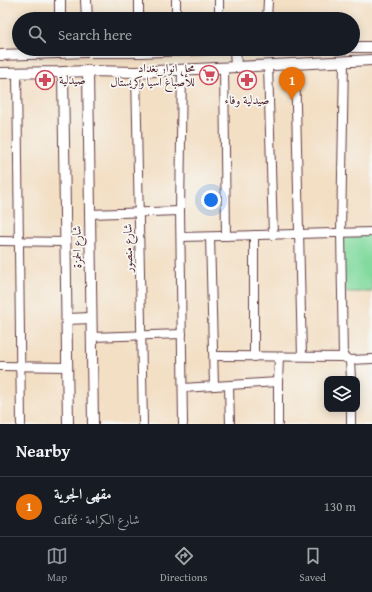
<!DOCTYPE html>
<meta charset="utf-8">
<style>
body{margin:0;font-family:"Gentium Book Plus",Amiri,serif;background:#242831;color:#f1f3f6}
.controls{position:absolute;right:12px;bottom:12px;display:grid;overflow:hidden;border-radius:8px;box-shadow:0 2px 10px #0003}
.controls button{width:36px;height:36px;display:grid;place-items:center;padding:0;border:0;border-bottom:1px solid #363941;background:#171b24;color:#f1f3f6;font:20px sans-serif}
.you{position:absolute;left:211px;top:200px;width:14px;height:14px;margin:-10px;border:3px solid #fff;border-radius:50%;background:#1a73e8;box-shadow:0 0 0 6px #1a73e833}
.badge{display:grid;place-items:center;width:26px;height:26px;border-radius:50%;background:#8c9099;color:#fff;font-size:13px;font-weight:700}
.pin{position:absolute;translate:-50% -33px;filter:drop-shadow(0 1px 2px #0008)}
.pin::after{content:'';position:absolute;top:21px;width:14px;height:12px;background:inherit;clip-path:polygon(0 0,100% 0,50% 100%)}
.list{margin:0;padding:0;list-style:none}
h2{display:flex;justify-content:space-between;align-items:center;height:52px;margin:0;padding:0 16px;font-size:17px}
h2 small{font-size:13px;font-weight:400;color:#9ea1a6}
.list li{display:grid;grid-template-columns:26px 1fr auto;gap:12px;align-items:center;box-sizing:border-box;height:60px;padding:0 16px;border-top:1px solid #363941}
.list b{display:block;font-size:15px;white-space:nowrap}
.list p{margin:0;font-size:13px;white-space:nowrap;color:#9ea1a6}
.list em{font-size:13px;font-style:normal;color:#9ea1a6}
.icon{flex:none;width:22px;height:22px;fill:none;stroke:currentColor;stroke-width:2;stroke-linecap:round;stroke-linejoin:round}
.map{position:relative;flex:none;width:372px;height:424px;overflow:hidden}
.search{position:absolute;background:#171b24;box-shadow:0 2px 10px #0003;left:12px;right:12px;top:12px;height:44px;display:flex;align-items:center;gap:10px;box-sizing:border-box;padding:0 14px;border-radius:22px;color:#9ea1a6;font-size:15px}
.sheet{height:112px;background:#171b24}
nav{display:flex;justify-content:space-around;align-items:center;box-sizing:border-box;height:56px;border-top:1px solid #363941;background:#171b24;font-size:11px;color:#9ea1a6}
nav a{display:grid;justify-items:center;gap:2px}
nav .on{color:#8c9099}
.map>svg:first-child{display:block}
</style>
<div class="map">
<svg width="372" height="424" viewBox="0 0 372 424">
<rect width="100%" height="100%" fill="#f6f6f2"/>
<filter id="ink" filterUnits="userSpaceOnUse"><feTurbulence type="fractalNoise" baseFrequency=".025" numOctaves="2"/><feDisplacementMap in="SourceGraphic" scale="8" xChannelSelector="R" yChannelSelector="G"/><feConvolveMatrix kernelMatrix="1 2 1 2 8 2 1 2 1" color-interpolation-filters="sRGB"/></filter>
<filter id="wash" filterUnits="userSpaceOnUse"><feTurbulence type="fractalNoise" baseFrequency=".012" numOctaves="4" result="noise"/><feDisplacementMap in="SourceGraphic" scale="16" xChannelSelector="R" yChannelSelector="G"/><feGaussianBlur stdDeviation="0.9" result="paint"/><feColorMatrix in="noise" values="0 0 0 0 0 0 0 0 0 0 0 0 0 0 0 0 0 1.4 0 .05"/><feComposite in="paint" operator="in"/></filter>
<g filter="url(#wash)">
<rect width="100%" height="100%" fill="#f3dfc4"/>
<polygon fill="#82da9f" stroke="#667c65" points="341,232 372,232 372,292 342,292"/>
</g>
<g filter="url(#ink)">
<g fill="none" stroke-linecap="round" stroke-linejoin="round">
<g stroke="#633c42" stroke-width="10">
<g id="minor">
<polyline points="139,0 139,19"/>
<polyline points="176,0 176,19"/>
<polyline points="219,0 219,19"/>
<polyline points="267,19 268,0"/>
<polyline points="295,64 302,356"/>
<polyline points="268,65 273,235"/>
<polyline points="224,67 226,236"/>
<polyline points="182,69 180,211 183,424"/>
<polyline points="17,72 21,424"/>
<polyline points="136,72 143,424"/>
<polyline points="90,214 180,211"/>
<polyline points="254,235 254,357"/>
<polyline points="181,237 372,232"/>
<polyline points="210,237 214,386"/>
<polyline points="0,241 66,242"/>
<polyline points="91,337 182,334"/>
<polyline points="214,356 343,357 350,360 372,359"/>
<polyline points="343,357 341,232 344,61"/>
<polyline points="350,360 351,379"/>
<polyline points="0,366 68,367"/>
<polyline points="229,386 230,424"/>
<polyline points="183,388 278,382"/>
<polyline points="351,409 351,424"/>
<polyline points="278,424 278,382 279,357"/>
</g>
</g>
<g stroke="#633c42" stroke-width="12">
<g id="tertiary">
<polyline points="60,0 60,19"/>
<polyline points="86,0 87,19"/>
<polyline points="353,47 372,47"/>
<polyline points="235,49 236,67"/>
<polyline points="0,55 87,52 141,52 212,49"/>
<polyline points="88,71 93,424"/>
<polyline points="63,72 68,424"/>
<polyline points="0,73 63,72 88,71 136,72 372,60"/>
<polyline points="67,319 91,318"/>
</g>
</g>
<use href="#minor" stroke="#fff" stroke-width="8"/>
<use href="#tertiary" stroke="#fff" stroke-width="10"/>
</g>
</g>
<defs>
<g id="supermarket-ring" transform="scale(1)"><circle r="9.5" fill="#f6f6f2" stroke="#d1495b" stroke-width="1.5"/><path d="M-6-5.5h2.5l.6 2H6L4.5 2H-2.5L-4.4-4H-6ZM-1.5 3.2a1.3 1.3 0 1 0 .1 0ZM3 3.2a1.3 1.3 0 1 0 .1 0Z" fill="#d1495b"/></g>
<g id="pharmacy-ring" transform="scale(1)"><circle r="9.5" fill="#f6f6f2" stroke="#d1495b" stroke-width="1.5"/><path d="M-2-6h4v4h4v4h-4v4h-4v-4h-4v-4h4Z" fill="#d1495b"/></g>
</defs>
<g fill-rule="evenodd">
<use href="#supermarket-ring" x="209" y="75"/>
<use href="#pharmacy-ring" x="45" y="80"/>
<use href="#pharmacy-ring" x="247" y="80"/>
</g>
<g text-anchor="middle" stroke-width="3.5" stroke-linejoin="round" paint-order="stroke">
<g font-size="12" fill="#4a1f2b" stroke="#f6f6f2" text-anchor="end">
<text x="195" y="72">محل انوار بغداد<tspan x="195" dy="14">للأصباغ آسيا وكريستال</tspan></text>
<text x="59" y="84" text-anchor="start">صيدلية</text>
<text x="247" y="104" text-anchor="middle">صيدلية وفاء</text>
</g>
<g font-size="12" fill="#4a1f2b" stroke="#f6f6f2">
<text transform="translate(77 247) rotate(-91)" y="4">شارع الحمزة</text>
<text transform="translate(128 248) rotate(-91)" y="4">شارع منصور</text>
</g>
</g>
</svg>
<div class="controls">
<button><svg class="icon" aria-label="layers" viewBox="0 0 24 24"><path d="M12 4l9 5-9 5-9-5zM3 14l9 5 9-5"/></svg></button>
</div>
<div class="you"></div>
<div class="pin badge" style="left:292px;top:100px;background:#e8710a">1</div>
<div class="search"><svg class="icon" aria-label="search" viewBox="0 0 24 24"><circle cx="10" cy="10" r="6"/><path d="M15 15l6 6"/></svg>Search here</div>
</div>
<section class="sheet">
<h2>Nearby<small></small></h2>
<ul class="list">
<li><span class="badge" style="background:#e8710a">1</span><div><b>مقهى الجوية</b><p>Café · شارع الكرامة</p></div><em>130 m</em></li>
</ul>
</section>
<nav>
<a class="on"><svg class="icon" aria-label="map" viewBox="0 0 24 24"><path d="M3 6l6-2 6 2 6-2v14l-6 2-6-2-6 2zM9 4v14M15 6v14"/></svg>Map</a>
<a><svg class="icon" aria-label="directions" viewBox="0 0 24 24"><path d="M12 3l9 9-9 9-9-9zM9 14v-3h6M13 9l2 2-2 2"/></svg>Directions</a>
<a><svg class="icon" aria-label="saved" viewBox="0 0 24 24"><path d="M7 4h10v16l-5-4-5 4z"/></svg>Saved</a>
</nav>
